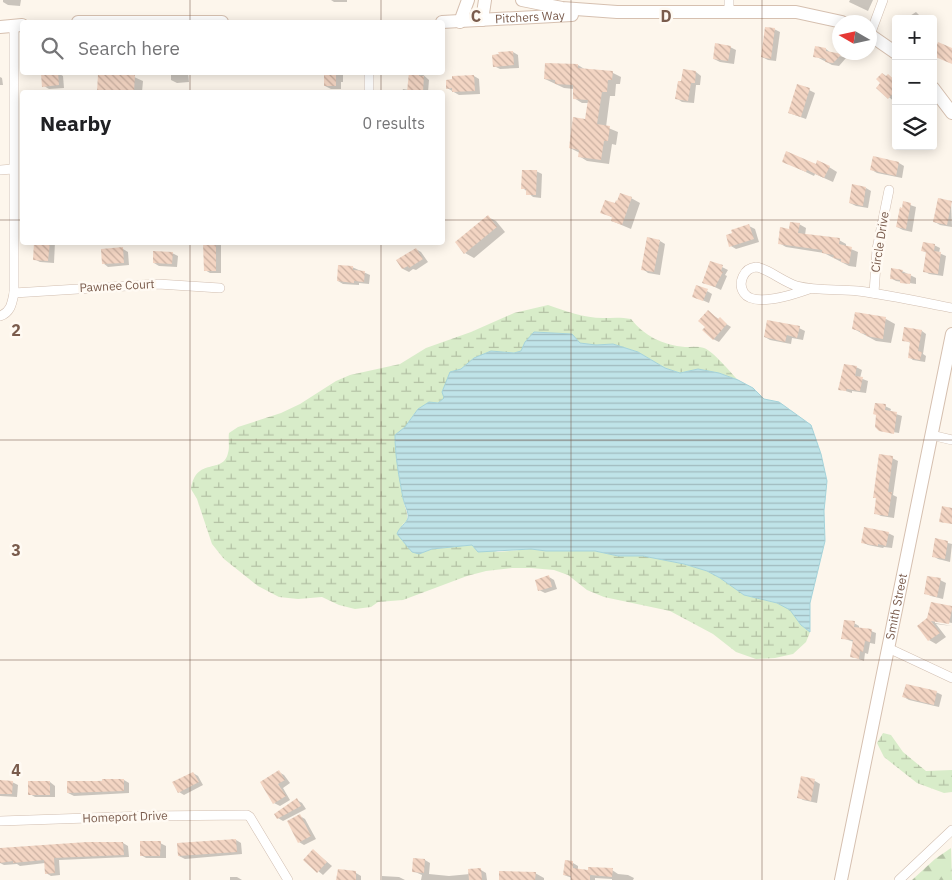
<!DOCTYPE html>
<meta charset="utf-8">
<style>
body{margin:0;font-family:"IBM Plex Sans",sans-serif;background:#f6f6f6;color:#202124}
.controls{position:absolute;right:15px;top:15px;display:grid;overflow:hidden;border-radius:5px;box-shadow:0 2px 12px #0003}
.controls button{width:45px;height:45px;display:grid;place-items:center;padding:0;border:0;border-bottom:1px solid #e0e0e0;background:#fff;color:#202124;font:25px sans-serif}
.compass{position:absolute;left:832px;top:15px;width:45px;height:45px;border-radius:50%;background:#fff;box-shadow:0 2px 12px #0003;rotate:279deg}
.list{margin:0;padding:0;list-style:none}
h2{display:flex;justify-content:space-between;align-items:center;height:65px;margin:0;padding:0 20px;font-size:21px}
h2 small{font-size:16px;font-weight:400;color:#757577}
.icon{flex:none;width:28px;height:28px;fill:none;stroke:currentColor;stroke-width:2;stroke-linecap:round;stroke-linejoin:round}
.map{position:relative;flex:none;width:952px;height:880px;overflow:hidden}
.search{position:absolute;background:#fff;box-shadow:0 2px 12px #0003;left:20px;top:20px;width:425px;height:55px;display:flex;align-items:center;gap:12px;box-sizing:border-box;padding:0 18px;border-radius:5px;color:#757577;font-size:19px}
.panel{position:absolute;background:#fff;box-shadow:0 2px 12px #0003;left:20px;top:90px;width:425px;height:155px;border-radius:5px}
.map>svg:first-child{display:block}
</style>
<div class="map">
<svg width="952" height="880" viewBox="0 0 952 880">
<defs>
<pattern id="forest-firs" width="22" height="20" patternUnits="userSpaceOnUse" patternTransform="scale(1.25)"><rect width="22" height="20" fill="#d8ecc9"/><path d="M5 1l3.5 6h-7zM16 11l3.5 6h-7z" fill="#b4c2a5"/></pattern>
<pattern id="wetland-marsh" width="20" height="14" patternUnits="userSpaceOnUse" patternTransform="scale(1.25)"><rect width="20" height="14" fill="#d8ecc9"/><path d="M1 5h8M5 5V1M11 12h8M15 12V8" fill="none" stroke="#b4c2a5"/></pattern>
<pattern id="water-rules" width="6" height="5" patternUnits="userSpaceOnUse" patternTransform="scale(1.25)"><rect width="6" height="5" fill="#bfe3e8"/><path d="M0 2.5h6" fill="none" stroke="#a0bbbe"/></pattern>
<pattern id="building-back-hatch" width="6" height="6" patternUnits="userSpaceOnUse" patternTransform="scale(1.25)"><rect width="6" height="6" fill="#f3d5c3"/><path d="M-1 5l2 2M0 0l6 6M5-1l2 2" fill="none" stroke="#cab0a1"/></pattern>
</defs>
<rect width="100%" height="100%" fill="#fdf6ec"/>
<polygon fill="url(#forest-firs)" points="951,848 952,880 912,880 935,859"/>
<g fill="url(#wetland-marsh)">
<path d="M548,305c17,6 36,13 55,13 9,0 18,-1 28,1 13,17 32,26 54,28 5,0 14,-1 19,1 9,3 27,25 34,32l-19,-7 -21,-4 -18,4 -15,-5 -27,-16 -25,-8 -17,1 -16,-2 -9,-9 -36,-2 -10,10 -4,9 -7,2 -23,-2 -17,7 -13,11 -16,29 -7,5 -20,6 -13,18 -10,8c0,21 5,42 8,63 1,8 5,14 4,23l-4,3 -6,10 15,18 7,2 13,-5 40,-4 26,7 33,-3 15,2h49l23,5h25l41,8 23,7 13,7 24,17 33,8 14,7 10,15 9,7 -4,10 -13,12 -18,4 -19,1 -20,-7 -23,-18 -43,-23 -66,-14 -17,-7 -19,-15 -14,-5 -23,-2h-19l-26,3 -19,5 -64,24 -25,2 -7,5 -16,2 -16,-4 -17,-8 -24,2 -19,-2 -21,-11 -34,-27 -12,-15 -15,-45 -6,-10c5,-33 32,-14 37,-36 2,-6 0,-13 1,-20l9,-6 43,-14 19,-9 36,-23 14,-6 50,-11 26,-16 45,-16 43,-19z"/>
<polygon points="883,733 891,735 903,752 926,771 952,770 952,792 944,793 917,783 884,757 877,743"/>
</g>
<path fill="url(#water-rules)" stroke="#a5d3da" d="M534,332l38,2 8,9 16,2 17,-1 25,8 27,16 15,5 18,-4 21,4 19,7 15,8 11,11 15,3 32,23 10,29 6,27 -3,30 1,30 -15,62v29l-9,-7 -11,-15 -13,-7 -33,-8 -24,-17 -13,-7 -23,-7 -41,-8h-25l-23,-5h-49l-15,-2 -53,3 -6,-7 -40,4 -13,5 -7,-2 -15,-18c2,-7 10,-11 11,-16 1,-6 -4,-14 -5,-20 -4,-21 -8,-42 -8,-63l10,-8 13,-18 11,-7 9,1 6,-5 -2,-6 8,-20 11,-3 13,-11 17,-7 23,2 7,-2 4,-9z"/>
<g fill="#0003">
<polygon points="3,0 21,0 20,6 8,5 3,2"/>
<polygon points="331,0 347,0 347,2 334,2"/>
<polygon points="850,0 873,0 868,11 849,2"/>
<polygon points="916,12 923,19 905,19"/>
<polygon points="774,29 780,32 776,61 768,60 762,57"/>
<polygon points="730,47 736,50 734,64 720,62 714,59"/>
<polygon points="826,49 831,53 846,58 839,66 832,65 815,56"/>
<polygon points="513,52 518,55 519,68 500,69 494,66"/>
<polygon points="578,65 586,70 613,73 621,77 620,84 616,84 615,96 610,96 606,127 618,132 616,145 612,144 609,164 587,161 579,156 580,153 570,148 586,120 588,103 582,103 574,98 574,89 564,88 545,79"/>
<polygon points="110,72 123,72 143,81 142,92 99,92 99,76 110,76"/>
<polygon points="171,72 188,72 189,82 177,83 171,80"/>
<polygon points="252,72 263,72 263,75 256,75"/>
<polygon points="325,72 343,72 343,82 341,82 341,89 331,89 325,86"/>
<polygon points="410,72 420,72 429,80 428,92 402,92 403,89 409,90"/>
<polygon points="696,72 701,76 700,85 696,85 694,103 682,102 676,98"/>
<polygon points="58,73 63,76 64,88 49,89 44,86"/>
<polygon points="474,76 479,79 480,94 459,95 447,88"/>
<polygon points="0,77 2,78 3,85 0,85"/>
<polygon points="896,81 896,103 878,88"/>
<polygon points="809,90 815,93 806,119 789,113"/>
<polygon points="783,161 829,167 837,172 833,182 815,174 814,176"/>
<polygon points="899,163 904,166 902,178 877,173 872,170"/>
<polygon points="536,171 542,174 541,198 533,197 523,188"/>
<polygon points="866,188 871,191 868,208 856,206 850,203"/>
<polygon points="631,198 640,203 631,229 612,221 613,218 602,212"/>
<polygon points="951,202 952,227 940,225 935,222"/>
<polygon points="904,203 916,207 912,232 903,230 897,227"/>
<polygon points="488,217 496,221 505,232 474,258 465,253"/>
<polygon points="799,224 806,228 805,235 839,240 846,244 846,247 858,252 856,267 849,266 824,253 786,247 779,243 790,230"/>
<polygon points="749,226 755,229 759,242 736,249 731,246"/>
<polygon points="660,241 665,244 660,275 648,273 643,269"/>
<polygon points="35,242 55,242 54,263 40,262 34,259"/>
<polygon points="205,242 221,242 221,273 210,273 205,270"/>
<polygon points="934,245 940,248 939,253 946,256 943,276 929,274 924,271 927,253 923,251"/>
<polygon points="123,249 128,252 129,265 108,267 103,263"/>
<polygon points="416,249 421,252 428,262 416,270 413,269 409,272 403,269 398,261"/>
<polygon points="172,253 178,256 177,267 159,266 154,263"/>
<polygon points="352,267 370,275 369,284 359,283 359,285 343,284 338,281"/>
<polygon points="722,267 728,270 725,275 727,276 721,290 704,282"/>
<polygon points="902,271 916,278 916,284 896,281 891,278"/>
<polygon points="707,291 712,294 709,303 693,296"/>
<polygon points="708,312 731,327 719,342 713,339 707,327"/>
<polygon points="856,313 886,319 895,324 891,343 876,341 854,329"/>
<polygon points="799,328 805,331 803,340 792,338 791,344 770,340 765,337"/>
<polygon points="905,328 922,331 926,334 923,354 926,356 925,362 913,360 909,357 911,343 903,340"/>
<polygon points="856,367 862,370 860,378 868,381 866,393 852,391 852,393 839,389"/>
<polygon points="885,406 891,409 890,412 902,416 899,433 880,430"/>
<polygon points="892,458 898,461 893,495 897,497 894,518 881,516 875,513 877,499 874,497"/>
<polygon points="888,533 894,536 892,548 884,547 883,548 868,545 862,542"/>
<polygon points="936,540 952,544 950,562 938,559 933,556"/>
<polygon points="549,577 554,580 557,589 545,593 539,590"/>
<polygon points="940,580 946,583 943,599 931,596 925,593"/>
<polygon points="952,608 952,623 935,620 935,623 952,626 936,624 946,637 936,644 929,640 919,626"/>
<polygon points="854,623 859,626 859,629 871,631 876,633 875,644 870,643 868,654 865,653 864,661 851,656 854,642 842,638"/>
<polygon points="936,692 942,695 939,707 909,700 904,697"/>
<polygon points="279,772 284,775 290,783 283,788 290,800 280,806 274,803"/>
<polygon points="193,773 198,776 203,785 184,795 179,792"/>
<polygon points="802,778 815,781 820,784 817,803 803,800 798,797"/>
<polygon points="124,780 129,783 129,793 74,796 68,793 68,782"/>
<polygon points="0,781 12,782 18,785 17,797 0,796"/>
<polygon points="50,782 55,786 55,797 35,797 30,794"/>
<polygon points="297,800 302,803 306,809 283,821 278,818"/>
<polygon points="300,816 305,819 316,839 304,845 299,842"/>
<polygon points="236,840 241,843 242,854 185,859 179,856"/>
<polygon points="123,843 128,846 129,857 59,860 60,875 51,876 46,873 45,863 20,866 17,864 4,865 0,863 0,849"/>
<polygon points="160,843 166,846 166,858 146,858 141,855"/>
<polygon points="313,850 332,866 323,875 305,860"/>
<polygon points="425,860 430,863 429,874 449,876 470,874 481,870 486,873 487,880 421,880 422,875 413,871"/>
<polygon points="566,862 573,863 578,866 578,870 589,871 612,870 618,874 628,875 634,878 633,880 612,880 612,879 595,878 595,880 572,880 572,878 564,875"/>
<polygon points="356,873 361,876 361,880 338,880"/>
<polygon points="535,873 544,878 544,880 500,880"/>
<polygon points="382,876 399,877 405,880 382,880"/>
<polygon points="230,877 237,877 242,880 230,880"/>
</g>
<g fill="url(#building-back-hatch)">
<polygon points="765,27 775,28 771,59 761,57"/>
<polygon points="938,42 952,48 952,64 933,56"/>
<polygon points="715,43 731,46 728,61 713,59"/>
<polygon points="815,46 826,48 826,51 842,54 833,63 825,62 826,59 813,57"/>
<polygon points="513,51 514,65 493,67 492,55 499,54 498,52"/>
<polygon points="545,63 578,64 578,68 613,71 612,80 608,80 607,92 602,92 597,124 610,126 608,141 604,141 601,160 578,157 579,150 569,148 573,117 585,119 588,100 573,99 573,85 555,84 555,80 544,79"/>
<polygon points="683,69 696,71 695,83 691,83 688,101 675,99 678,81 681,81"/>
<polygon points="52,72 58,72 59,85 42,87 41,73"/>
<polygon points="109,72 123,72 123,75 135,75 134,92 97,92 98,74 109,75"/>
<rect x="324" y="72" width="12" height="14"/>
<polygon points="409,72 419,72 419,76 424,76 423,92 407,92"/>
<polygon points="882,73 886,76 888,74 896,81 896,90 888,99 876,88 880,83 876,79"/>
<polygon points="474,75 475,91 452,92 452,88 446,89 446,80 452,79 452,76"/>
<polygon points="797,84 810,88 801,117 788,113"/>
<polygon points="786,151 816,164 817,160 830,166 824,178 807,170 806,172 782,162"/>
<polygon points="873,156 899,162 896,176 870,170"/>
<polygon points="522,170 537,170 536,195 526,195 526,189 521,189"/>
<polygon points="852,184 866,187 863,206 849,203"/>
<polygon points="620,193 632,197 622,225 611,221 612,217 600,213 605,200 615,203 616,200 617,201"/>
<polygon points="938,198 952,201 947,225 933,222"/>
<polygon points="903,201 911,203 906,229 896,227 900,207 902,208"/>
<polygon points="488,215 497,227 464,254 455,242"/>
<polygon points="790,222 800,223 798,233 840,238 839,244 852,247 849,264 841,262 841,259 833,258 834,255 822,253 822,250 778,244 780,227 789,229"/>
<polygon points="749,224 754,239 729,247 726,235 732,233 731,230"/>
<polygon points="647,237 660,240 654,272 641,270"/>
<polygon points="34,242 50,242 48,261 33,260"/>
<polygon points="203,242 216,242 216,271 204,271"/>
<polygon points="923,242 935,244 934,251 941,252 938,274 923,272 926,252 921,251"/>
<polygon points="123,247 124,263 102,264 101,249"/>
<polygon points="416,248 423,259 409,268 408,266 402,269 396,260"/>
<polygon points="153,251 173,252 172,264 153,263"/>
<polygon points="710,261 723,265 721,271 723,272 715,287 702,283"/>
<polygon points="338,265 353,266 353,270 365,271 364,282 354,281 354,283 337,281"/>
<polygon points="891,268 903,270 902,273 911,274 910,284 900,283 900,280 890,279"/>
<polygon points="696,285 708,289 703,301 692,297"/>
<polygon points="708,310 718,319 720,317 727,324 713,340 702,330 705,327 698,321"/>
<polygon points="855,312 886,317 883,339 866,336 866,334 860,333 860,331 852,329"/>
<polygon points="767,320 800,326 797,338 787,335 785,342 764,337"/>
<polygon points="904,327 922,330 918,351 922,352 920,360 908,358 910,342 902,341"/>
<polygon points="844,364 857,366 855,376 863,377 860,391 847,389 846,391 838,390"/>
<polygon points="875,403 886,404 885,410 897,412 894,434 879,431 875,427 876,415 873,414"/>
<polygon points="879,454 893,456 888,492 892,492 888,516 874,514 876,498 873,498"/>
<polygon points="942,506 952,508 952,524 939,522"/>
<polygon points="864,527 889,532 886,546 878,544 878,546 861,543"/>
<polygon points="935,538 948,541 945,559 932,557"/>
<polygon points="549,575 552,587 538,591 535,580"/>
<polygon points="927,576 941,578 937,597 924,594"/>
<polygon points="931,602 952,606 952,609 949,624 931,621 940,633 928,641 917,626 927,618"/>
<polygon points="844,620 855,621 854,627 872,629 870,642 865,641 863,652 860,651 859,659 850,657 853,640 841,639"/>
<polygon points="906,684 937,691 934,705 902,697"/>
<polygon points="279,770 285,780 278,784 286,796 273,804 260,782"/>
<polygon points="193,772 199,782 178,793 172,782"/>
<polygon points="801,776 815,779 811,801 797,798"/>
<polygon points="102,779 124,779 124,791 67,793 67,781 102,781"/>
<polygon points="0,780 13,781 12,794 0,794"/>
<rect x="28" y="781" width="22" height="14"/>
<polygon points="297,798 301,806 277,819 274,814"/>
<polygon points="300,814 311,836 298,843 287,821"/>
<polygon points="236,839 237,852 178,856 177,843"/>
<polygon points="140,841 161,841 160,856 140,856"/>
<polygon points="87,842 123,842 124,855 54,858 55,873 45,874 44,860 13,863 13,861 0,863 0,848"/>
<polygon points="313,849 327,862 317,873 303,860"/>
<polygon points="413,858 425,859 424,873 412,872"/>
<polygon points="565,860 573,861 573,868 588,870 588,867 613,868 612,877 590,875 590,880 571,880 571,876 563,875"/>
<polygon points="481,868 482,880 469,880 468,869"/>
<polygon points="338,869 356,871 356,880 336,880"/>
<polygon points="499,871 536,872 535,880 499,880"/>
</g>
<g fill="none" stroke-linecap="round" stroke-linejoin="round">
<g stroke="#d1beb0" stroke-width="10">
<g id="street">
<polyline points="729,11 729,0"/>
<polyline points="870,35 883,0"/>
<polyline points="369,92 369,72"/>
<polyline points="0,170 13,169"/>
<path d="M809,289c-14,5 -55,19 -65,4 -7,-10 0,-25 12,-26 9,0 29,16 41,19 20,5 41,3 61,5 32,4 63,11 94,17"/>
<polyline points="14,293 158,284 220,288"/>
<polyline points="874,293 877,249 889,190"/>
<path d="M0,316c11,-4 12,-13 14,-23v-268"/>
<polyline points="931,435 952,440"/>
<polyline points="888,648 952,678"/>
<polyline points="0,821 147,816 247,815 250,817 288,880"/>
<polyline points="899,880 952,830"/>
</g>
</g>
<g stroke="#d6c0b0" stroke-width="14">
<g id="secondary">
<polyline points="522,0 562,8 617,12 796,12 842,22"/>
<polyline points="482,20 485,0"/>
<polyline points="78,22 222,22"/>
<path id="s1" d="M442,22l130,-7"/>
<polyline points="460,22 468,0"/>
<polyline points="0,27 22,25"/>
<polyline points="870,35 896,53"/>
<polyline points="933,88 952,113"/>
<path id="s2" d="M841,880l111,-546"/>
</g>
</g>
<use href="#street" stroke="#fff" stroke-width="9"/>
<use href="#secondary" stroke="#fff" stroke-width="12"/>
</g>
<path fill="none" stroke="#7a5c4d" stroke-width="1" stroke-opacity="0.55" d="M190,0v22M381,0v22M571,0v880M762,0v880M190,72v20M381,72v20M0,220h22M442,220h510M190,242v638M381,242v638M0,440h952M0,660h952"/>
<g text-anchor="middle" stroke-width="5" stroke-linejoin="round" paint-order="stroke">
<g font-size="12" fill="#7a5c4d" stroke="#fffaf3">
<text dy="4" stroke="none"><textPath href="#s1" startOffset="88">Pitchers Way</textPath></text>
<text transform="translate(880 242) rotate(-81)" y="4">Circle Drive</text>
<text transform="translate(117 286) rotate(-3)" y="4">Pawnee Court</text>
<text dy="4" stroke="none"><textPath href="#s2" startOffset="279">Smith Street</textPath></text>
<text transform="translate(125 817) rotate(-2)" y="4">Homeport Drive</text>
</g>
</g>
<g font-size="16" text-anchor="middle" font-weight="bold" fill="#7a5c4d" stroke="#fffaf3" stroke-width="5" stroke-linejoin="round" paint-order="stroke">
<text x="476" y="22">C</text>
<text x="666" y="22">D</text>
<text x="16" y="336">2</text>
<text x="16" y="556">3</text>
<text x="16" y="776">4</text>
</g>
</svg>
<div class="controls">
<button>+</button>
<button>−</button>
<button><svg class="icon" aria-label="layers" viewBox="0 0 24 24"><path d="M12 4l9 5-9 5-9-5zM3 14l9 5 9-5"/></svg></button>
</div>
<svg class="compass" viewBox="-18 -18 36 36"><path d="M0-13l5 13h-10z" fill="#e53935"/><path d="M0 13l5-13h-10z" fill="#757577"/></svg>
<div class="search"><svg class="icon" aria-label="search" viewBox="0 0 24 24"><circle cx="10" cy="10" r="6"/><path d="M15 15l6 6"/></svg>Search here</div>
<section class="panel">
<h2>Nearby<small>0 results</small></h2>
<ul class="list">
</ul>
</section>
</div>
